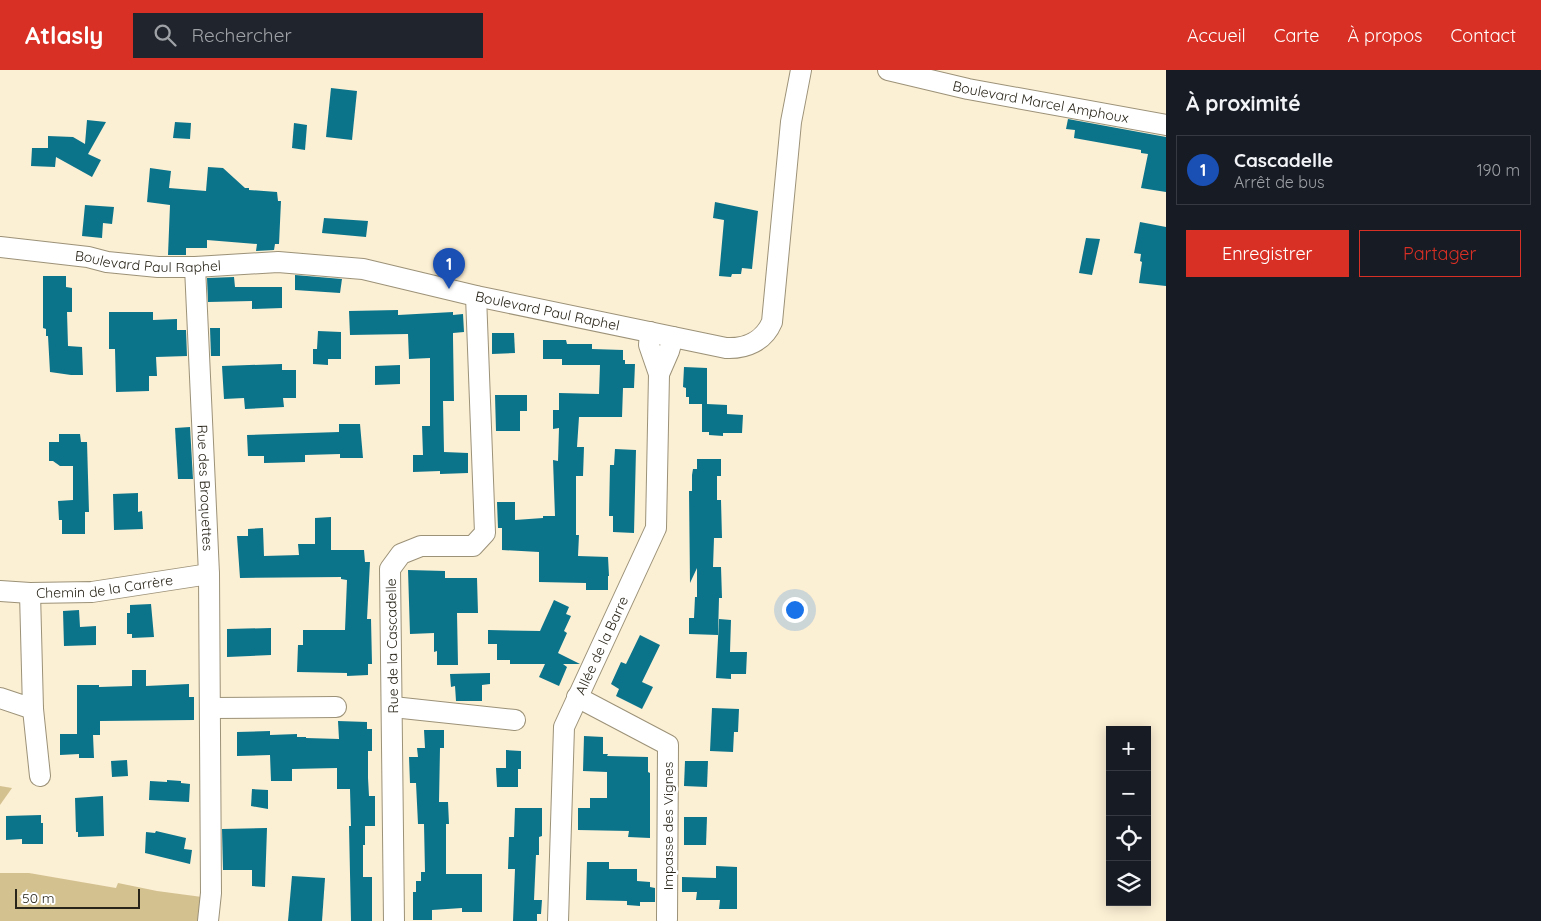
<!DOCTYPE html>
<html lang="fr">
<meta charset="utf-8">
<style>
body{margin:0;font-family:Quicksand,sans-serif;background:#20242c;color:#f1f3f6}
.controls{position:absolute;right:15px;bottom:15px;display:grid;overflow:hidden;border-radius:0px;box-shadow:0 2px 12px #0003}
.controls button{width:45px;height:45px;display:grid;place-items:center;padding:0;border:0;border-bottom:1px solid #363941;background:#171b24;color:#f1f3f6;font:25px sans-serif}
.scale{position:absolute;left:15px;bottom:12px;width:125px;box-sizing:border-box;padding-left:5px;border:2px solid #29251a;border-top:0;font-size:14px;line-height:18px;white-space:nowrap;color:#29251a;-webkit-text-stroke:4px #fff;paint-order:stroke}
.you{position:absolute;left:794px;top:539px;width:18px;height:18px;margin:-12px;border:4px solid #fff;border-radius:50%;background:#1a73e8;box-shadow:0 0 0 8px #1a73e833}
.badge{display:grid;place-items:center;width:32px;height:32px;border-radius:50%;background:#d93025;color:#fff;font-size:16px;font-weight:700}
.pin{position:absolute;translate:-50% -41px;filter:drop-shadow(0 1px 2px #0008)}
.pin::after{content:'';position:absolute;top:26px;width:18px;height:15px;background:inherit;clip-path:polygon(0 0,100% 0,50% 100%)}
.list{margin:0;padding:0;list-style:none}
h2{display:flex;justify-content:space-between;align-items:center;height:65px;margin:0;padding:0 20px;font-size:21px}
h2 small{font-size:16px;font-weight:400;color:#9ea1a6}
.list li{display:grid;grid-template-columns:32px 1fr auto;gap:15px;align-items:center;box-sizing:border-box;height:70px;margin:0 10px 10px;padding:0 10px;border:1px solid #363941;border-radius:0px}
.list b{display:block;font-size:19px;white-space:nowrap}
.list p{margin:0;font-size:16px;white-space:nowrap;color:#9ea1a6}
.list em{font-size:16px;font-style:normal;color:#9ea1a6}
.actions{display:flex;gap:10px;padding:15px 20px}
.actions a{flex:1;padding:11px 0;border:1px solid #d93025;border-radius:0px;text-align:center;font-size:18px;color:#d93025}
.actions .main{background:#d93025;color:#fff}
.icon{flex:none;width:28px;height:28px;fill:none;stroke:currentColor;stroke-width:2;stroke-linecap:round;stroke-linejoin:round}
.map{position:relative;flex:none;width:1166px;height:851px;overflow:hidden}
header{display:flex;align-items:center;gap:30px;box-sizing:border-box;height:70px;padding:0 25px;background:#d93025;color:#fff}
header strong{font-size:24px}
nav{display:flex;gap:28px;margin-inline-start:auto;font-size:18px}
.search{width:350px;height:45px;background:#20242c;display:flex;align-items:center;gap:12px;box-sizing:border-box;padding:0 18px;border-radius:0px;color:#9ea1a6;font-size:19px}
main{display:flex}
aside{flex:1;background:#171b24}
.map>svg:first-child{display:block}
</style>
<header>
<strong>Atlasly</strong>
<div class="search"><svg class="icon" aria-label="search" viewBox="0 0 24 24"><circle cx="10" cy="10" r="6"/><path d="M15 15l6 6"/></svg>Rechercher</div>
<nav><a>Accueil</a><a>Carte</a><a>À propos</a><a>Contact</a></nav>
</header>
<main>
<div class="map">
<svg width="1166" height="851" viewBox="0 0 1166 851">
<rect width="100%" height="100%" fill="#fbefd4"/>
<g fill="#d4c190">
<polygon points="0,716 12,718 0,735"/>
<polygon points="0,803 29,803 116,818 118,813 157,821 202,827 198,851 0,851"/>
</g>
<g fill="#0b748b">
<polygon points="331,18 357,21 352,70 326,67"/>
<polygon points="1068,49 1166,67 1166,122 1141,118 1148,84 1141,83 1141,80 1074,68 1075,60 1066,59"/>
<polygon points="87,50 106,52 88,84 101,90 92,107 56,87 55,97 31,96 32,78 48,78 48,66 73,67 85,74"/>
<polygon points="175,52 191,53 190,69 173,68"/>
<polygon points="294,53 307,55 305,80 292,78"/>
<polygon points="208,97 223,98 245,118 249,118 249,120 277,122 278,131 281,131 279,174 275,174 274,180 256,181 257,174 207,170 207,178 186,178 186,185 168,185 170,135 147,132 150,98 171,101 169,118 206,121"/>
<polygon points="715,132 758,141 752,199 742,198 741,204 732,204 731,207 719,206 724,150 713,148"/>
<polygon points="85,135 114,137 112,154 103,153 102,168 82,166"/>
<polygon points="324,148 368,151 366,167 322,163"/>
<polygon points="1140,152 1166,157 1166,216 1139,213 1142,192 1140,191 1141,184 1134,183"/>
<polygon points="1086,168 1100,169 1092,205 1079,203"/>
<polygon points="295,205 342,209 340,223 295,220"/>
<polygon points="43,206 66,206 66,217 72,218 72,242 67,242 68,276 82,277 83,305 71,305 50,302 48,266 46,266 46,259 43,258"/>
<polygon points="234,207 235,217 282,217 282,238 252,239 252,231 208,232 207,208"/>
<polygon points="398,240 398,245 453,242 453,245 463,244 464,262 453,263 453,268 454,331 443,331 444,382 468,383 468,403 440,404 440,401 413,402 413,385 423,385 422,356 430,356 430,288 409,289 408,264 350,265 349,241"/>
<polygon points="109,242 153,242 153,250 177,249 177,260 186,260 187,286 156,287 157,306 149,306 149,321 116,322 115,279 109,279"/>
<polygon points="210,258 220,258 220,286 211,286"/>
<polygon points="318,261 341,262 341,289 328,289 328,295 313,294 313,279 317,279"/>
<polygon points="492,263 514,263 515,283 492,284"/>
<polygon points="543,270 566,270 567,274 592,274 592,279 623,280 623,290 625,290 625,294 635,294 634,318 623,318 622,347 579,347 577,377 584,377 583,406 576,406 576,465 579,465 578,486 608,487 609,506 608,506 608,520 586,520 586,513 539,512 539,482 502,480 502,458 498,458 497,432 515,432 515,450 543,448 543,446 555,446 553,390 558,391 559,358 553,359 553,340 559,340 559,323 599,324 600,295 562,295 562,289 543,289"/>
<polygon points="282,294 282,300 296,300 296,328 283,328 284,337 245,339 244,328 224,329 222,296"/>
<polygon points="400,295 400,314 375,315 375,296"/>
<polygon points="684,297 707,298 707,334 727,335 727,344 743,345 742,363 723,363 723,366 709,365 709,362 702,362 702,334 689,334 689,327 686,327 686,318 683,317"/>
<polygon points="495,325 527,325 527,341 520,341 520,361 496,361"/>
<polygon points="339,354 360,354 363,388 340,388 340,384 305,385 305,392 264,393 264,386 248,386 247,365 339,362"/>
<polygon points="190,357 193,409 178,409 175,358"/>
<polygon points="59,364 80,364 81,372 87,372 89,442 85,442 85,464 62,464 62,450 59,450 58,431 73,430 73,396 60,396 53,391 49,391 49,372 59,372"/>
<polygon points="615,379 636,380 634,463 613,462 613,446 609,446 610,395 614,395"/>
<polygon points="697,389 721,389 721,406 717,406 717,430 721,430 722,468 714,468 713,497 721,497 722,528 719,528 718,565 689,564 689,548 694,548 695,527 697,527 697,498 690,513 689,421 692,421 692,405 693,399 697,399"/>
<polygon points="138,423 138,442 142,441 143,459 114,460 113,424"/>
<polygon points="331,447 331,480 364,480 365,492 370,492 367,549 371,549 372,594 368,594 368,605 347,606 347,603 297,602 298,575 303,575 303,560 345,560 347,510 341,509 341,507 240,508 237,466 248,466 248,459 263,458 264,486 299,485 298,474 315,474 315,448"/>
<polygon points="408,500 445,501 445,508 477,508 478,543 457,543 458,595 437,595 437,581 434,582 434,563 410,564"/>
<polygon points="554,530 569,537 566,544 571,546 564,561 567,563 558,583 580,594 563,594 567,597 559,616 539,607 545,594 510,594 510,590 497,590 497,574 488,574 488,560 540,561"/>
<polygon points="151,534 154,567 132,568 132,564 127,564 127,543 130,543 130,535"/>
<polygon points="79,540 80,557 96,556 96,575 64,576 63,541"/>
<polygon points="719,549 731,550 730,582 747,582 746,604 731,604 731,609 716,608"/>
<polygon points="271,558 271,585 227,587 227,559"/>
<polygon points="640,565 660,575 642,612 653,617 642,639 616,626 619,619 611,614 621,592 626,594"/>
<polygon points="132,600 146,600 146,616 189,614 189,627 194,627 194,650 100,651 100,665 93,665 94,688 79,688 79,684 60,685 60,664 77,664 77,615 99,615 99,617 132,616"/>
<polygon points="490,603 490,614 482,615 482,631 456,631 455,616 451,617 450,604"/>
<polygon points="712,638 739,639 738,662 734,662 733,682 710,681"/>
<polygon points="338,651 367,652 367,659 372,659 372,681 368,681 368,708 369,726 375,726 375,756 365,756 365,775 363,775 363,807 372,807 372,851 351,851 349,756 351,756 350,719 337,719 337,698 292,699 292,711 271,711 270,685 237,686 237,662 270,661 270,665 297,664 297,667 306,667 306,668 339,669"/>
<polygon points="424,660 444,660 444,678 440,678 439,732 448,732 449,754 446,754 446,804 482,804 482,842 462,842 462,838 432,840 432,850 413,850 413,822 416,822 416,811 421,811 421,802 425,802 424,754 418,754 416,713 410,713 409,687 418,687 417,678 425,678"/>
<polygon points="584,666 603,667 603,684 608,684 607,686 648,687 648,702 650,703 650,768 628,767 629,761 578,760 578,738 590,738 590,728 607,728 607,702 583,701"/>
<polygon points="506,680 521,681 521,699 518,699 518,717 497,717 496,698 506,698"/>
<polygon points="127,690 128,706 112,707 111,691"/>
<polygon points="685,691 708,691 707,717 684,716"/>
<polygon points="167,710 181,711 181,713 190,714 189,732 149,730 150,711 167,712"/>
<polygon points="252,719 268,720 268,739 251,736"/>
<polygon points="103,726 104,766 78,767 78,762 76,762 75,728"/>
<polygon points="515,738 542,738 542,766 539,767 539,785 536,785 534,830 542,830 541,844 537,844 537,851 513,851 515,799 508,799 509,767 514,767"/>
<polygon points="41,745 41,753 43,753 43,774 22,774 22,769 6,770 6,746"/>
<polygon points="684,747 707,747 706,775 684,775"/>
<polygon points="267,758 265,817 252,816 252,800 223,800 222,759"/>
<polygon points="156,761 186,768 184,779 192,780 190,794 145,783 146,762 155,763"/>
<polygon points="587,792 609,792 609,799 637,799 637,811 650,812 650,817 655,818 655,832 640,832 640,836 627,835 627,831 586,830"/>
<polygon points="716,796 737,797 737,839 719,839 720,830 696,830 697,822 682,822 682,807 716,808"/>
<polygon points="292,806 325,808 322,851 288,851"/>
</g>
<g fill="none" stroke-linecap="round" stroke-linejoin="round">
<g stroke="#9c9278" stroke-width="22">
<g id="minor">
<path id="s1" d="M888,0l80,19 198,36"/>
<path id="s2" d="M0,177l88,10 19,5 51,5h37l83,-5 85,7 113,27 250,52c20,1 38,-7 46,-26l19,-200 10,-52"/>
<path id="s3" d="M195,197l14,307 2,319 -3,28"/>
<polyline points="650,262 649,275 659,304 669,281 673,267"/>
<path id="s4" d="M0,521l30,2 62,-1 117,-18"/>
<polyline points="577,627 668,675 667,849"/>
<polyline points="0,628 33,639 30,523"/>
<polyline points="393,637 515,650"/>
<polyline points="210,638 336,637"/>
<polyline points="33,639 40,706"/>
<polyline points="394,851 390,499 401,484 421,476 473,476 485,463 476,226"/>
<path id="s5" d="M558,851l6,-194 92,-199 3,-154"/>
</g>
</g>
<use href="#minor" stroke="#fff" stroke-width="20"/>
</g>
<g text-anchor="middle" stroke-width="5" stroke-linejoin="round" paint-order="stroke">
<g font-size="14" fill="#29251a" stroke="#fff">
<text dy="5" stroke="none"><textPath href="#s1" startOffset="156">Boulevard Marcel Amphoux</textPath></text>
<text dy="5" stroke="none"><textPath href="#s2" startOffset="149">Boulevard Paul Raphel</textPath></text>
<text dy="5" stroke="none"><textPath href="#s2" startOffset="554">Boulevard Paul Raphel</textPath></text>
<text dy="5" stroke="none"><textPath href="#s3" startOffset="221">Rue des Broquettes</textPath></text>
<text dy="5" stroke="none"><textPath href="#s4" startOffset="105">Chemin de la Carrère</textPath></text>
<text transform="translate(392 576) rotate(-91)" y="5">Rue de la Cascadelle</text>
<text dy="5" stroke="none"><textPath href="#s5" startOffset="284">Allée de la Barre</textPath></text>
<text transform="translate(668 756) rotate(-90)" y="5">Impasse des Vignes</text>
</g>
</g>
</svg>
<div class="controls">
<button>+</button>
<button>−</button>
<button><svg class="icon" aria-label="locate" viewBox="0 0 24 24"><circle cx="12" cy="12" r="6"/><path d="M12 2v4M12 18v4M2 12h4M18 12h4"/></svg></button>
<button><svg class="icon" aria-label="layers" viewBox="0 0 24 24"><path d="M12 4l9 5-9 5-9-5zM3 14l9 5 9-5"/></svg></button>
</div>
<div class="scale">50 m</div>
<div class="you"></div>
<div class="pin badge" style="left:449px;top:219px;background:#1a4fb4">1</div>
</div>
<aside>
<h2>À proximité<small></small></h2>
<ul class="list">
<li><span class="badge" style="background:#1a4fb4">1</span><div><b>Cascadelle</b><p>Arrêt de bus</p></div><em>190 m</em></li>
</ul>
<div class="actions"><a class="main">Enregistrer</a><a>Partager</a></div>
</aside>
</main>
